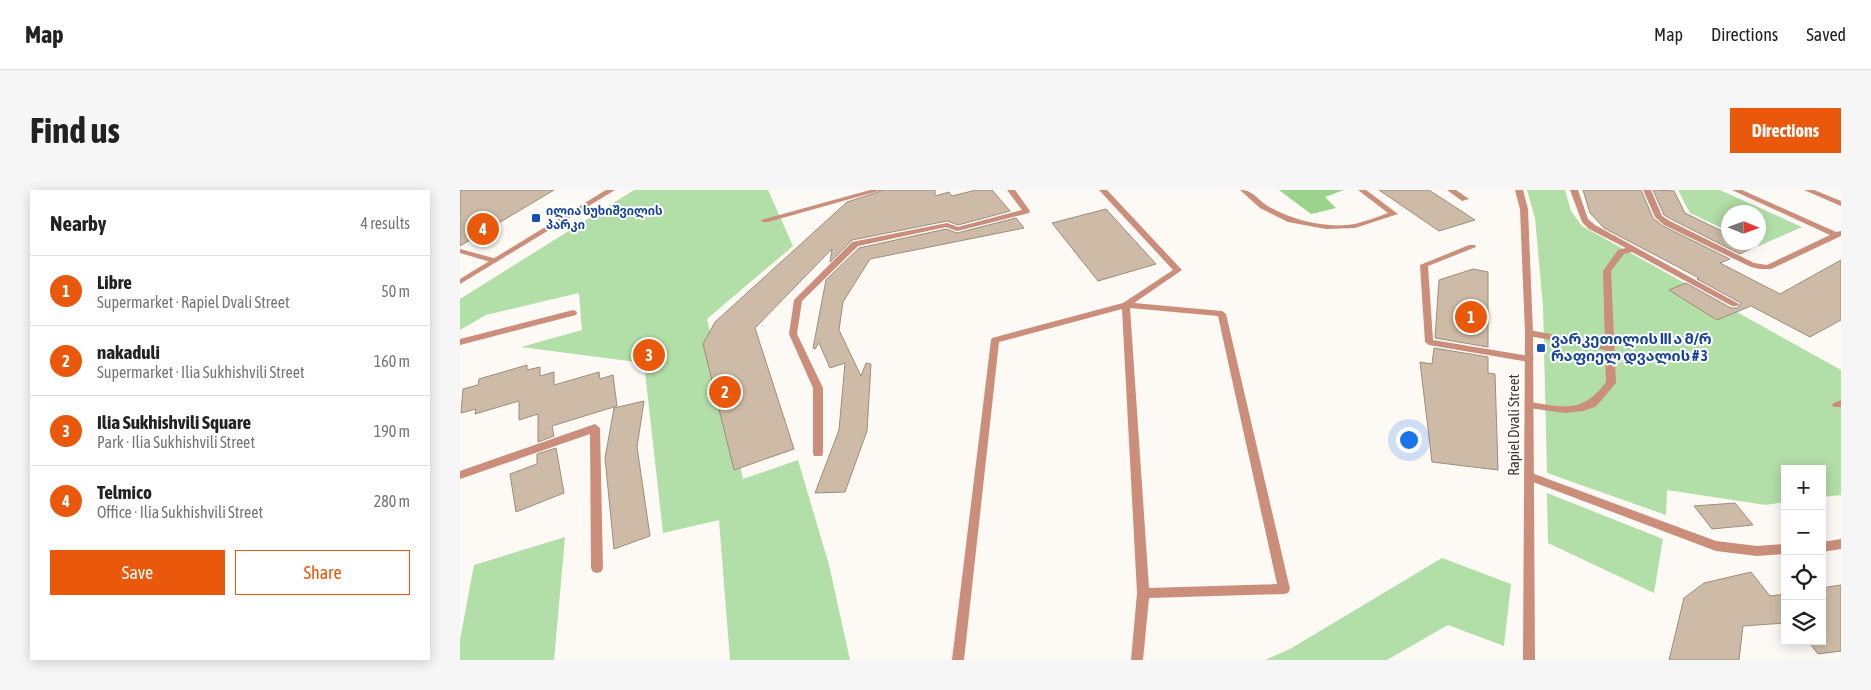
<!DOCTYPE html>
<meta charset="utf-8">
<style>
body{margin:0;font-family:"Asap Condensed","Noto Sans Georgian",sans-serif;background:#f6f6f6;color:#222}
.controls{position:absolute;right:15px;bottom:15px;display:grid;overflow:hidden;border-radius:0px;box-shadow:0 2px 12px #0003}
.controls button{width:45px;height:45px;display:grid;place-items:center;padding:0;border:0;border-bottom:1px solid #e0e0e0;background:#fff;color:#222;font:25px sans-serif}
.compass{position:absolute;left:1261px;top:15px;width:45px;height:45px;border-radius:50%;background:#fff;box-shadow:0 2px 12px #0003;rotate:91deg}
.you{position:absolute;left:948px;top:249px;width:18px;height:18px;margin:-12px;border:4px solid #fff;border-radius:50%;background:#1a73e8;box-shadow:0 0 0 8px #1a73e833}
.badge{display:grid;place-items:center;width:32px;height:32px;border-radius:50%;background:#ea580c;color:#fff;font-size:16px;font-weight:700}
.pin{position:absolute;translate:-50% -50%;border:2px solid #fff;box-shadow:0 1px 5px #0006}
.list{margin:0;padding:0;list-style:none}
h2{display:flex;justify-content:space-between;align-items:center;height:65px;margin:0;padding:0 20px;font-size:21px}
h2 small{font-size:16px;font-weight:400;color:#767676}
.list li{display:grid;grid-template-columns:32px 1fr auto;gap:15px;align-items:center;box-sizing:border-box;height:70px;padding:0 20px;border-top:1px solid #e0e0e0}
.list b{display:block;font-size:19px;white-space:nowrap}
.list p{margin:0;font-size:16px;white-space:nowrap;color:#767676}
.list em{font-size:16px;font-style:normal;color:#767676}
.actions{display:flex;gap:10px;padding:15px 20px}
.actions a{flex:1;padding:11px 0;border:1px solid #ea580c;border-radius:0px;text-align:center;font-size:18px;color:#ea580c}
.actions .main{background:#ea580c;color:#fff}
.icon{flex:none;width:28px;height:28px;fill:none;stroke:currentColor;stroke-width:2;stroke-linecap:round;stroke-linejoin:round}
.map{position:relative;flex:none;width:1381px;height:470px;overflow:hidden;border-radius:0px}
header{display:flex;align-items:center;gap:30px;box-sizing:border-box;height:70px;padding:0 25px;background:#fff;border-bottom:1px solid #e0e0e0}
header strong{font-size:24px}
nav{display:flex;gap:28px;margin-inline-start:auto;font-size:18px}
.intro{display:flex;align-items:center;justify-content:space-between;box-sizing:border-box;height:120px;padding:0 30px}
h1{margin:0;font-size:35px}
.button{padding:12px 22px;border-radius:0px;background:#ea580c;color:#fff;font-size:18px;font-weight:700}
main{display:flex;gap:30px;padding:0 30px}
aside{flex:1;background:#fff;border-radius:0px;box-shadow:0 2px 12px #0003}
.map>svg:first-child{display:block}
</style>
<header>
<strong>Map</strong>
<nav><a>Map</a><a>Directions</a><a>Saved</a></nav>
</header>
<div class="intro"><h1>Find us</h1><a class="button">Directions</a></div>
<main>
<aside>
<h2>Nearby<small>4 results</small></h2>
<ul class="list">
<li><span class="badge">1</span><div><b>Libre</b><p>Supermarket · Rapiel Dvali Street</p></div><em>50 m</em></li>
<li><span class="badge">2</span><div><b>nakaduli</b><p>Supermarket · Ilia Sukhishvili Street</p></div><em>160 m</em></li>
<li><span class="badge">3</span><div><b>Ilia Sukhishvili Square</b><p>Park · Ilia Sukhishvili Street</p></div><em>190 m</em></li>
<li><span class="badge">4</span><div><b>Telmico</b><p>Office · Ilia Sukhishvili Street</p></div><em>280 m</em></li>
</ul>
<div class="actions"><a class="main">Save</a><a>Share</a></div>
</aside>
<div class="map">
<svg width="1381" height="470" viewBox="0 0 1381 470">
<rect width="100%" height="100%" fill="#fdf9f5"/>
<g fill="#b2dea7">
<polygon points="174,0 308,0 333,56 247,129 283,289 338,270 369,375 390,470 270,470 259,330 203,343 184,173 61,157 122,140 119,103 26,125 0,140 0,109"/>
<polygon points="1067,0 1105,0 1111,21 1122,36 1381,180 1381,305 1362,307 1362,279 1325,279 1325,312 1306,315 1207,300 1206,325 1087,283 1083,116 1075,28"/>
<polygon points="1218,0 1260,0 1342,37 1299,56 1292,53 1298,52 1298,22 1268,22 1268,41 1230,23"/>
<polygon points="1087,303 1203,349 1194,403 1088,353"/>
<polygon points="105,347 94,470 0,470 0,450 14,375"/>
<polygon points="982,368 1051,394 1044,456 988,435 927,470 805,470 830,459"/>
</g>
<polygon fill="#9ad48c" points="819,0 884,0 865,7 876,18 851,24"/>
<g fill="#cdbba7" stroke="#9e8d7a">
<polygon points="0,0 94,0 0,56"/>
<polygon points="424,0 475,0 475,6 489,2 492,6 516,0 532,0 550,21 498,35 487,31 392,50 370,72 372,59 295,138 334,259 274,280 243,154 255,132 387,12"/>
<polygon points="919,0 969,0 1015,30 979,41"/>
<polygon points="1123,0 1181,0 1193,28 1203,36 1270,69 1260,73 1320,104 1381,70 1381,130 1350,147 1291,116 1257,130 1209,100 1226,93 1271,118 1278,118 1281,113 1237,89 1239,88 1144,38 1130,23"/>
<polygon points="1193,0 1214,1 1225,23 1268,44 1268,52 1285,52 1294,57 1280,64 1211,29 1204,25"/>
<polygon points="646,19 696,74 638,91 592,33"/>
<polygon points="556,28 564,38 410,69 383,112 379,140 401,186 406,173 411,174 407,241 385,302 355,303 379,240 385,173 370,178 359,153 355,159 353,158 366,90 399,58 486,39 497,43"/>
<polygon points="1013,79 1028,82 1028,157 975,148 979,90"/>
<polygon points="974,158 1028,167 1028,183 1035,184 1038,280 972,272 960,172 972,174"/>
<polygon points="67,175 67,180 80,177 80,186 94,182 94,195 139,182 140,189 153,185 157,216 92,236 94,246 78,252 78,224 59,230 59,211 15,224 16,219 1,223 3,199 18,195 19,189"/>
<polygon points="184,211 177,257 190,346 154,359 145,268 154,218"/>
<polygon points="96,258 104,303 56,322 50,284 77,274 77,264"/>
<polygon points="1275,313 1293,335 1252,339 1234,316"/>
<polygon points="1291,382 1310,406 1325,404 1325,433 1283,436 1279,470 1209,470 1224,408 1244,393"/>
<polygon points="1381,395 1381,461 1358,464 1348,451 1362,451 1362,398"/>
</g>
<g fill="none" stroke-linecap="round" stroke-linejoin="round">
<g fill="#ca8e7b" fill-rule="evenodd">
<polygon points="410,0 422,0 308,32 302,32 301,30"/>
<polygon points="547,0 555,0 570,21 569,23 497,41 486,37 398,56 342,111 337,144 363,198 363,263 362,266 354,266 353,263 353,198 329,144 334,110 392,52 487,33 498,37 562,20"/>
<path d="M639,0h8l75,80 -48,33 88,8 4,3 64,275 -2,4 -4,1 -135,4 -6,62h-12l6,-67 -15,-284 -123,33 -35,318h-12l39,-320 1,-2 131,-35 50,-33zM670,118l88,8 59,268 -128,4z"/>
<path d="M780,0c13,0 16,8 26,15 25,15 60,24 89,19 11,-3 23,-7 33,-11l-30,-23h8l32,24 -43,14 -29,1 -38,-7 -28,-14z"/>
<polygon points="987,0 996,0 1009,9 1002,11"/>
<path d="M1110,0h8l10,29 7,6 144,79 -1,2h-6l-100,-54 -8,2 -13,17 5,112 -2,2 -13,16 -6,6 -12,4 -18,2 -36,-5 -5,-3 5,-3c36,5 53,12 77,-20l-1,-32 -76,-14 -4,-3 4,-3 76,14 -2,-73 15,-21 8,-2 -37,-19 -7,-7z"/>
<polygon points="1183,0 1191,0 1202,26 1210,31 1294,73 1307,75 1370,45 1272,0 1282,0 1376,42 1381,41 1381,46 1311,79 1300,79 1291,77 1204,35 1195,27"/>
<polygon points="1344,0 1354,0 1381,11 1381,16"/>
<polygon points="1009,55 1015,55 1016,57 968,76 973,150 1069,166 1074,169 1072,171 1069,172 969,155 965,152 960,75"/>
<polygon points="0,59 37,69 38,71 34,73 0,63"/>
<polygon points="113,120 116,121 117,123 116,125 0,155 0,149"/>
<polygon points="1381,210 1381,217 1374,217 1372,215 1374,213"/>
<polygon points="135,234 140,238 143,378 141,382 137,383 133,382 131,378 130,244 0,289 0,281"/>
<polygon points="1069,282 1256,351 1297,356 1325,354 1325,364 1297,366 1256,361 1065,289 1064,286 1065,283"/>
<polygon points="1381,349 1381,359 1362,362 1362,352"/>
</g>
<g fill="#ca8e7b" fill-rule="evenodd">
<polygon points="146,0 155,0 0,94 0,89"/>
<polygon points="1055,0 1063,0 1068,19 1073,143 1075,470 1063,470 1065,143 1060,19"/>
</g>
</g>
<g fill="#1a4fb4" stroke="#fff" stroke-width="2">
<rect x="71" y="23" width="10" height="10" rx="2.5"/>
<rect x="1076" y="153" width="10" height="10" rx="2.5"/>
</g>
<g text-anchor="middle" stroke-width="4" stroke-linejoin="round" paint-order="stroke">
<g font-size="12" font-weight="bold" fill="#164399" stroke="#fff" text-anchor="start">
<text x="86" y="25">ილია სუხიშვილის<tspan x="86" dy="14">პარკი</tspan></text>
</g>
<g font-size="15" font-weight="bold" fill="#164399" stroke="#fff" text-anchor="start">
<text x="1091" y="154">ვარკეთილის III ა მ/რ<tspan x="1091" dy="17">რაფიელ დვალის # 3</tspan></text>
</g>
<g font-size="15" fill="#3f3830" stroke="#fff">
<text transform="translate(1054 235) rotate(-90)" y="5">Rapiel Dvali Street</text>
</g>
</g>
</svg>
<div class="controls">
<button>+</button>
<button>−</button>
<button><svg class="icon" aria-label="locate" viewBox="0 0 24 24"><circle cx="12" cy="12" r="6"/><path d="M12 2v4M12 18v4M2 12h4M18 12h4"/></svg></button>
<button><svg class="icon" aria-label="layers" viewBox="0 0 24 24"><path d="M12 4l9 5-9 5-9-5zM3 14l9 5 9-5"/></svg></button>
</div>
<svg class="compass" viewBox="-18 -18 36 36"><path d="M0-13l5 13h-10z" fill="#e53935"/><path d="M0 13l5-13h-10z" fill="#767676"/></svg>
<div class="you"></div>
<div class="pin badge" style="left:1011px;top:127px">1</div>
<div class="pin badge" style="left:265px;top:202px">2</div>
<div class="pin badge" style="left:189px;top:165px">3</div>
<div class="pin badge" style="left:23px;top:39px">4</div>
</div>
</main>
